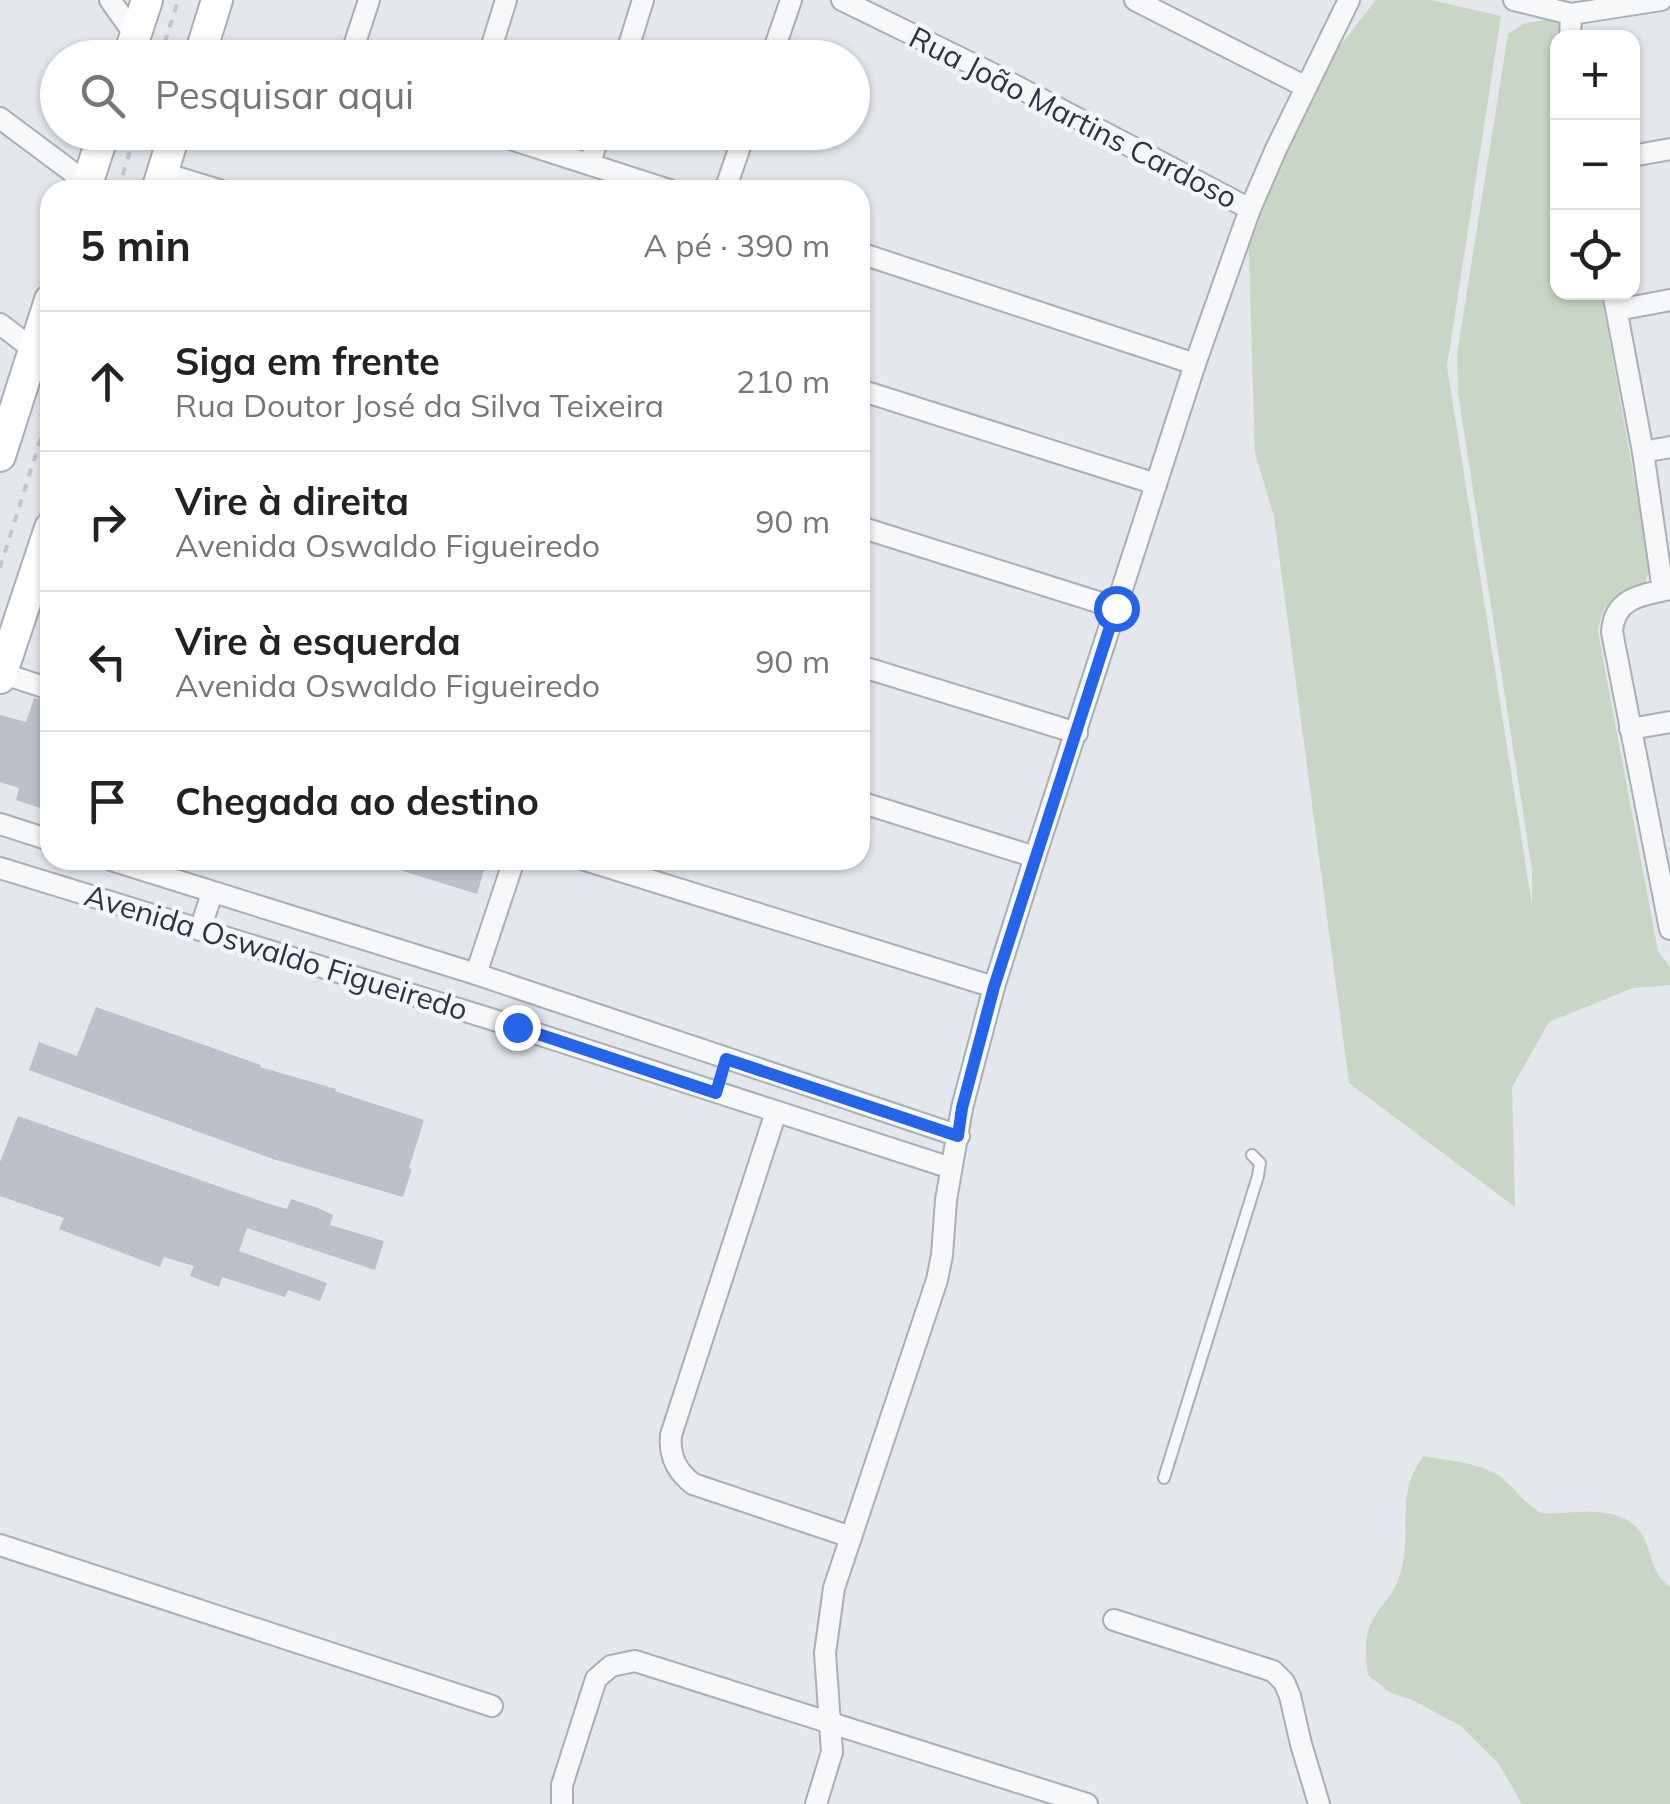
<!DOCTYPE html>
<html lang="pt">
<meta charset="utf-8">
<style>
body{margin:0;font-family:Mulish,sans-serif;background:#f6f6f6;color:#222}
.controls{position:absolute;right:30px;top:30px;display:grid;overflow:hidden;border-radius:20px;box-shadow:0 2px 8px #0004}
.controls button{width:90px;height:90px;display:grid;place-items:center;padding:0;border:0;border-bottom:2px solid #e0e0e0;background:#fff;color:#222;font:50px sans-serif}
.stop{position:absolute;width:30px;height:30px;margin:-22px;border:8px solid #2563eb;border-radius:50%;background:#fff}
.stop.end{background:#2563eb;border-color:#fff;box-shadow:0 2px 10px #0008}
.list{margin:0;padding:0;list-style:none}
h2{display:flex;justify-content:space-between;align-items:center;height:130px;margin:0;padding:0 40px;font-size:42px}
h2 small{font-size:32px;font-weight:400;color:#767676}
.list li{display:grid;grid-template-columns:65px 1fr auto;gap:30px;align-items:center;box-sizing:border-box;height:140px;padding:0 40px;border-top:2px solid #e0e0e0}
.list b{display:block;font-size:38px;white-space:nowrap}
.list p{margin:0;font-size:32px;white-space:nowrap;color:#767676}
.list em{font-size:32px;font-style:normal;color:#767676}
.icon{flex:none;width:55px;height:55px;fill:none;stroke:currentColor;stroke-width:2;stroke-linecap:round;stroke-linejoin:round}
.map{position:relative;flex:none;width:1670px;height:1804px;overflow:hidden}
.search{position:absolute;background:#fff;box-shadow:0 2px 8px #0004;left:40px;top:40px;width:830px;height:110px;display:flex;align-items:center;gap:25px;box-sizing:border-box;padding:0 35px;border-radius:55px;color:#767676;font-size:38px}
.panel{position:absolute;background:#fff;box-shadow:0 2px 8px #0004;left:40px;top:180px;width:830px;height:690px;border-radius:30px}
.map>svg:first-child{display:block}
</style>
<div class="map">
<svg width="1670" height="1804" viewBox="0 0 1670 1804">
<rect width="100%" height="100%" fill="#e4e7ec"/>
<g fill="#c9d6c5">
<path d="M1376,0h54l71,16 -54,350 85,539v-35l-74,-477 -1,-39 51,-320 17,-11 81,-12 -38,22 -2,4 -8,1v254l43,1 49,274 -6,20c-27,18 -40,6 -46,45l60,319 12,16v18l-37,3 -84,34 -37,65 3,120 -166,-124 -75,-566 -19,-64 -7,-229 52,-120 43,-62z"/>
<path d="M1424,1456c24,5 55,6 75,20 15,10 25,28 41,36 7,3 16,1 23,1 19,-2 45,-3 62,6 31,16 19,50 45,68v217h-148l-23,-40 -38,-38 -47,-25 -25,-9 -21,-17c-2,-17 -5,-38 4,-54 8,-16 23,-27 28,-46 13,-42 -6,-83 24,-119z"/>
</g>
<g fill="#bbc0ca">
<polygon points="34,698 50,702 50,794 45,792 40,808 16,800 19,788 0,782 0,715 26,722"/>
<polygon points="407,860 487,860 477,894 403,871"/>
<polygon points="96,1007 261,1065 260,1067 336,1089 335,1091 353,1097 424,1120 409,1168 412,1169 403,1197 273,1159 29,1070 39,1042 77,1056"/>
<polygon points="18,1116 263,1202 287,1209 291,1199 318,1208 333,1215 330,1225 384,1241 375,1270 247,1228 239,1251 327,1283 320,1301 288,1290 285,1297 222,1277 219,1287 190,1276 194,1266 164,1257 160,1267 59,1229 64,1218 0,1196 0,1162"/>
</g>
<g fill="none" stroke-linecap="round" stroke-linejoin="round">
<g stroke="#a9aeb7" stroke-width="14">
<polyline id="service" points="1164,1478 1258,1176 1260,1163 1252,1155"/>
</g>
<g stroke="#a9aeb7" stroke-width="24">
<g id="minor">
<polyline points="110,0 135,35"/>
<polyline points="842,0 995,75 1250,209"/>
<polyline points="1135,0 1306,87"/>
<polyline points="1514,0 1571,14 1661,0"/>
<polyline points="1570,38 1571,14"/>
<polyline points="201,52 222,58"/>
<polyline points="350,58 369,0"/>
<polyline points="488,58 506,0"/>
<polyline points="625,58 643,0"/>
<polyline points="771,58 791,0"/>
<polyline points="0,118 87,183"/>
<polyline points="489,132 669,190"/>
<polyline points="1632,156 1670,149"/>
<polyline points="590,163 600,132"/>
<polyline points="163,173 219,190"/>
<polyline points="725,190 745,132"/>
<polyline points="860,253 1195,364"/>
<polyline points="1613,292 1643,452 1663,590"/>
<polyline points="1617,310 1670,300"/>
<polyline points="0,324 34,350"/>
<polyline points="860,390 1156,484"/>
<polyline points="1643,452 1670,447"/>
<polyline points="860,527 1117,608"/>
<path d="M1670,589c-29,6 -56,9 -58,43l58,297"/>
<polyline points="860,666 1077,733"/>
<polyline points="1,673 50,689"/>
<polyline points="1630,729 1670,722"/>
<polyline points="860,802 1035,857"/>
<polyline points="0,824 50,840"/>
<polyline points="111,860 476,974 959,1136"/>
<polyline points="585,860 994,987"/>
<polyline points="0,868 491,1019 951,1168"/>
<polyline points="200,930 212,893"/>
<polyline points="476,974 514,860"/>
<path d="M776,1112l-105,323c-2,21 5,36 22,49l158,53"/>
<polyline points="0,1545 492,1706"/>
<polyline points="1114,1620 1273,1671 1284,1682 1290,1696 1301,1744 1319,1804"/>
<polyline points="562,1804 562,1785 596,1679 611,1666 635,1661 1087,1804"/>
<polyline points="816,1804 832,1752 825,1653 834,1588 937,1280 942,1255 946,1200 962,1108 994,987 1035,857 1195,364 1250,209 1276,149 1349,0"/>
</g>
</g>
<g stroke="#a9aeb7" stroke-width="34">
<g id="secondary">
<polyline points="128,58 147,0"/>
<polyline points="199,58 217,0"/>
<polyline points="85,190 104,132"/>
<polyline points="157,190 175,132"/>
<polyline points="0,456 50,300"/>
<polyline points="0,678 50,528"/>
</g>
</g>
<g stroke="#c2c5cb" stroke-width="4" stroke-dasharray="8 8" stroke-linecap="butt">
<polyline points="160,58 178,0"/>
<polyline points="118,190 136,132"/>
<polyline points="0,568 50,409"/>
</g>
<use href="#service" stroke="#f7f8fa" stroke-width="10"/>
<use href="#minor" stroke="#f7f8fa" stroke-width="20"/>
<use href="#secondary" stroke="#fff" stroke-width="30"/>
</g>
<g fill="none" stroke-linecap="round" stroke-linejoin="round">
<polyline stroke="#2563eb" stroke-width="12" points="517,1027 716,1093 726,1059 958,1136 962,1108 994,987 1116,608"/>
</g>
<g text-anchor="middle" stroke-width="9" stroke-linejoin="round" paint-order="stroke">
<g font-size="30" fill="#2b3445" stroke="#f4f6f9">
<text transform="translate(1073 118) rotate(27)" y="10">Rua João Martins Cardoso</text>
<text transform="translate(276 953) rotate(17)" y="10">Avenida Oswaldo Figueiredo</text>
</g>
</g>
</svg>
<div class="controls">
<button>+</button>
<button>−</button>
<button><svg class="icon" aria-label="locate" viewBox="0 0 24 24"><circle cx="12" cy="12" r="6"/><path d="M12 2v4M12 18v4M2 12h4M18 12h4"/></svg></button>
</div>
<div class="stop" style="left:1116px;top:608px"></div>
<div class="stop end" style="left:517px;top:1027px"></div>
<div class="search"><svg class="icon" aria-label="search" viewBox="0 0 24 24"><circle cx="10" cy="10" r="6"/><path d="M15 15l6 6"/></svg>Pesquisar aqui</div>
<section class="panel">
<h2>5 min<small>A pé · 390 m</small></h2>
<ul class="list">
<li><svg class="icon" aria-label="ahead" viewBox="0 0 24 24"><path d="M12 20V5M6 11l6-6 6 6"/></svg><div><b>Siga em frente</b><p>Rua Doutor José da Silva Teixeira</p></div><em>210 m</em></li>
<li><svg class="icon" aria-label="right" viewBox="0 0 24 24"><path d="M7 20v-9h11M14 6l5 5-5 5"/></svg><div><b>Vire à direita</b><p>Avenida Oswaldo Figueiredo</p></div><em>90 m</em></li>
<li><svg class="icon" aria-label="left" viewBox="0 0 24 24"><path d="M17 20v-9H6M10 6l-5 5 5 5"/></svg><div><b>Vire à esquerda</b><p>Avenida Oswaldo Figueiredo</p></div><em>90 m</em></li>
<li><svg class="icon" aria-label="arrive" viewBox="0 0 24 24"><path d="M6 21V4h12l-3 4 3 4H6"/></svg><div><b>Chegada ao destino</b></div></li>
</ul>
</section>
</div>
